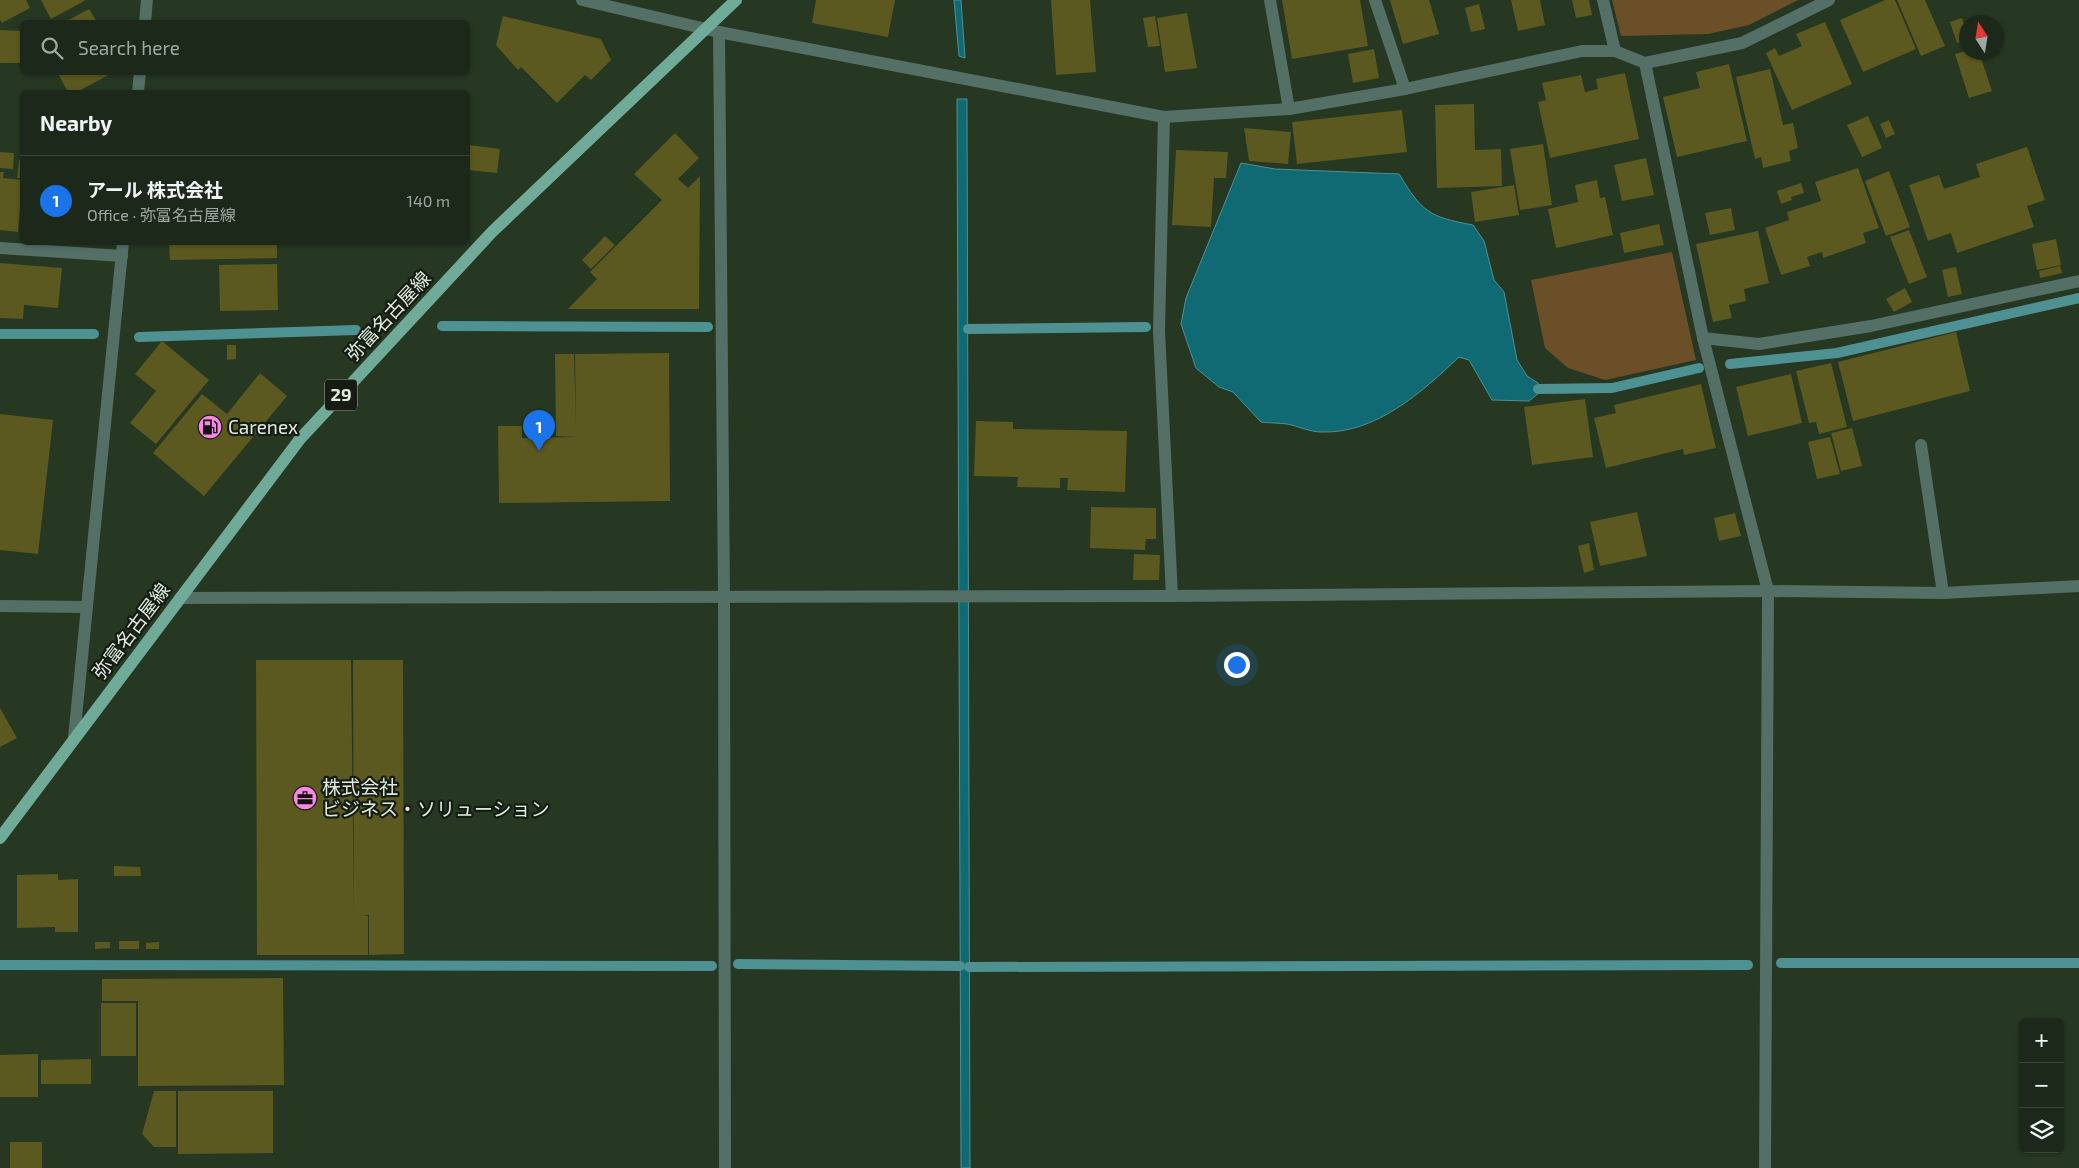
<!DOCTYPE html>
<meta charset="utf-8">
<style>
body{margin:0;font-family:"Exo 2","Noto Sans JP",sans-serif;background:#253123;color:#f1f3f6}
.controls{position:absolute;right:15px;bottom:15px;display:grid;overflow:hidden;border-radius:8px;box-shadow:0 1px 4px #0004}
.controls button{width:45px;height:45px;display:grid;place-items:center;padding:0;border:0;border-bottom:1px solid #3a4539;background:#1c291a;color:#f1f3f6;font:25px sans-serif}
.compass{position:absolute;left:1959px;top:15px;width:45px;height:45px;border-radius:50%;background:#1c291a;box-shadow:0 1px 4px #0004;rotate:348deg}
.you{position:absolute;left:1236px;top:664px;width:18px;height:18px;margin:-12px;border:4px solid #fff;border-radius:50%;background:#1a73e8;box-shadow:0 0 0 8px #1a73e833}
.badge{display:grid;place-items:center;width:32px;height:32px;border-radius:50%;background:#1a73e8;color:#fff;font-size:16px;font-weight:700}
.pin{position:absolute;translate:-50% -41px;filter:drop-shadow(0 1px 2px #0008)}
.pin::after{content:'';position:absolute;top:26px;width:18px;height:15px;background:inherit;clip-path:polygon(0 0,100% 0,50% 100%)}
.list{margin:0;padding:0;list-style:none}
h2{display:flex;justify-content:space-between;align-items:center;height:65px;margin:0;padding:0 20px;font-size:21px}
h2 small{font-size:16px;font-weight:400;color:#a0a6a2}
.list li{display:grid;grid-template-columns:32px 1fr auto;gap:15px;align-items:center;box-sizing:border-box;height:90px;padding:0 20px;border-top:1px solid #3a4539}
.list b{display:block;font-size:19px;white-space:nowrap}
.list p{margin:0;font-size:16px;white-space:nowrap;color:#a0a6a2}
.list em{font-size:16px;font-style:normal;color:#a0a6a2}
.icon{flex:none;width:28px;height:28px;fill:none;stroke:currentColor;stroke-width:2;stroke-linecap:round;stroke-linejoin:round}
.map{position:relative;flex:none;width:2079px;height:1168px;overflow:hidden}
.search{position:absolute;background:#1c291a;box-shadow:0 1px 4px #0004;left:20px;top:20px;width:450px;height:55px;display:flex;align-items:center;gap:12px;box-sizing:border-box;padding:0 18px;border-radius:8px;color:#a0a6a2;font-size:19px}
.panel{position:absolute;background:#1c291a;box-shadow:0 1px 4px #0004;left:20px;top:90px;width:450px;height:155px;border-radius:8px}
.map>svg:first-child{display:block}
</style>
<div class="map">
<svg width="2079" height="1168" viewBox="0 0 2079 1168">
<rect width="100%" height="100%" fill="#263722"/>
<g fill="#6b4f28">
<polygon points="1612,0 1798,0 1749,25 1708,34 1621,36"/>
<polygon points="1672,252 1696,360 1605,380 1568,368 1545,348 1531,280"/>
</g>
<g fill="#106a73" stroke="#4e9193">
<polygon points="954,0 961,0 965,58 959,56"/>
<polygon points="957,99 967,99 970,1168 961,1168"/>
<path d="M1241,163l34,6 124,5c23,38 30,43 74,51l11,16 10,39 10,12 13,68 10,16 11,7 1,10 -10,8 -37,-1 -23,-40 -10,-3c-37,35 -83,77 -138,75 -11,0 -23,-6 -34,-8 -8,-1 -18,-1 -26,-2l-28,-30 -14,-5 -23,-19 -15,-44 5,-26z"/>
</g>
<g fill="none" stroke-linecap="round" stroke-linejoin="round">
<g stroke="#4e9193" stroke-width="10">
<polyline points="442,326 708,327"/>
<polyline points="968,329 1146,327"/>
<polyline points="0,334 94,334"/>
<polyline points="139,337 356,330"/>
<polyline points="1730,364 1837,353 2079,298"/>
<polyline points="1538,389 1612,388 1699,368"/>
<polyline points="1781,963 2079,963"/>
<polyline points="738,964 960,966"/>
<polyline points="0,965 712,966"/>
<polyline points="969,967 1748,965"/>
</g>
</g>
<g fill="#5b591f">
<polygon points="0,0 26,0 30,8 2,23 0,20"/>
<polygon points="41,0 86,0 51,19"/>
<polygon points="816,0 895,0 888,37 812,23"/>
<polygon points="1051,0 1090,0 1096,72 1056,75"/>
<polygon points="1282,0 1360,0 1368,46 1292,59"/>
<polygon points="1390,0 1429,0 1439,34 1403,44"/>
<polygon points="1511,0 1540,0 1545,25 1518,31"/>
<polygon points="1572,0 1589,0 1592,15 1576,18"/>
<polygon points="1885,0 1895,0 1916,49 1863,72 1840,20"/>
<polygon points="1897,0 1925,0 1945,46 1921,56"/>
<polygon points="1479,4 1485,29 1471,32 1465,8"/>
<polygon points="89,9 97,22 65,22"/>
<polygon points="1187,13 1197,68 1165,72 1157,18"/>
<polygon points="503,16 601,39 611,60 591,80 585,75 557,103 521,67 518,70 496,45"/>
<polygon points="1155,16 1160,46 1148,47 1143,18"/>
<polygon points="1962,18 1966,31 1966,40 1957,43 1950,22"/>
<polygon points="1825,22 1852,84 1792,110 1766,53 1775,48 1779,56 1802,46 1796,34"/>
<polygon points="0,30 22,31 22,63 0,63"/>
<polygon points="1374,49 1379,78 1353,83 1348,54"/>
<polygon points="1966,51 1966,52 1979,52 1992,91 1969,98 1955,54"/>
<polygon points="1729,64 1747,141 1677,157 1663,97 1700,88 1696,72"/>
<polygon points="1770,69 1783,125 1793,123 1798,148 1789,151 1791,161 1763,168 1761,157 1755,159 1736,77"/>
<polygon points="57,72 114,72 77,92 68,92"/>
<polygon points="1625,73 1639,139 1550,158 1538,102 1546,100 1542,83 1581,75 1585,92 1598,89 1596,79"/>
<polygon points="1474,104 1475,150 1501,149 1502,186 1437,188 1435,105"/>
<polygon points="1402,110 1407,152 1297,164 1292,122"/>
<polygon points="1868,116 1882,148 1862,157 1847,125"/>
<polygon points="1889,120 1895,134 1886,138 1880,124"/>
<polygon points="1244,128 1291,132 1288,164 1249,161"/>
<polygon points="675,133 699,158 678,179 688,188 700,176 699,309 568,309 597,279 590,272 662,200 634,174"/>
<polygon points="1543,144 1552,205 1520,210 1510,149"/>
<polygon points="469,145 500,149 497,173 468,170"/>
<polygon points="2027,147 2045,200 2027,206 2034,227 1957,253 1951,233 1928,241 1909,185 1939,175 1944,189 1980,177 1976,164"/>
<polygon points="1176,150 1228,152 1226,178 1214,178 1211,227 1172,225"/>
<polygon points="0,152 14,153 13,169 0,168"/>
<polygon points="1646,158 1654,195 1622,201 1614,165"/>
<polygon points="19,160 22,161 22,178 17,178"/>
<polygon points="1858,168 1879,228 1863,233 1866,243 1823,258 1822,252 1807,257 1810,266 1781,275 1765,228 1789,220 1787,212 1821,201 1815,182"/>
<polygon points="1889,171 1910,227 1886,236 1865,181"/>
<polygon points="0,172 4,172 3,178 22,180 18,232 0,230"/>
<polygon points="1597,180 1600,198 1605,197 1613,235 1556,248 1548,209 1578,202 1575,185"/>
<polygon points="1801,183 1804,193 1791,197 1792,200 1781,204 1777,191"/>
<polygon points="1514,185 1519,215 1475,222 1471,192"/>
<polygon points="1731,208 1735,230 1710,235 1705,213"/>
<polygon points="1659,224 1664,245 1624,253 1620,233"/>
<polygon points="1909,230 1927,277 1909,284 1890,237"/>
<polygon points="1758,231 1769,283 1744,289 1746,301 1729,305 1732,318 1713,322 1696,244"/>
<polygon points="605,236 615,245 591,269 582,260"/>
<polygon points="2056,239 2061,265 2037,270 2032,244"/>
<polygon points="169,242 277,242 277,258 170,260"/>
<polygon points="0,263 62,268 58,308 24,305 23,319 0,318"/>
<polygon points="277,264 278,310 220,311 219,265"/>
<polygon points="2060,266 2062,273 2040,278 2039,271"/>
<polygon points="1956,267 1962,294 1948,297 1942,270"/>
<polygon points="1905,288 1912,302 1894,312 1886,299"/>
<polygon points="1956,332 1970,391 1853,421 1838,362"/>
<polygon points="162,341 209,380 156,444 130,423 156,391 135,374"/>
<polygon points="227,345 236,345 236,359 227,360"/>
<polygon points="669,353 670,501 499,503 498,426 522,426 522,438 576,437 556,436 555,354 574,354 576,425 575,354"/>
<polygon points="1831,363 1847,427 1819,434 1816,422 1809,423 1796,371"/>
<polygon points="260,373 287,396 204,496 153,453 202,394 227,414"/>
<polygon points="1791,374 1802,423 1748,436 1736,387"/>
<polygon points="1701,384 1716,448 1684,455 1683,449 1606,468 1594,418 1616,413 1614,405"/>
<polygon points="1585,399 1593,457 1532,465 1524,407"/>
<polygon points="0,414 53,420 38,554 0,550"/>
<polygon points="976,421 1013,422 1013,429 1127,431 1125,492 1067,490 1068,478 1060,478 1060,488 1017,487 1018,477 974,476"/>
<polygon points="1852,428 1862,466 1841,471 1831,433"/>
<polygon points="1830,437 1840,474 1817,479 1808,442"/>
<polygon points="1091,507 1156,508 1156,539 1146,539 1145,550 1090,548"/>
<polygon points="1637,512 1647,556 1600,566 1590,522"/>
<polygon points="1735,513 1741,536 1719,541 1714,518"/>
<polygon points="1589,543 1594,570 1584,573 1578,546"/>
<polygon points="1134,554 1160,555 1159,580 1133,580"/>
<polygon points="256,660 351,660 354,915 353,660 403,660 404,954 369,955 369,915 363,915 368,916 368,955 257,955"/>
<polygon points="0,708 17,738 0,747"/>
<polygon points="114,866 140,867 141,876 114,876"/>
<polygon points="58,874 58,880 78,879 78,932 55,932 55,927 17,928 17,875"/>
<rect x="119" y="941" width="20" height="8"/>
<polygon points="95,942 110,942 110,948 95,949"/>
<polygon points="159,942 159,949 146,949 146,943"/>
<polygon points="283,978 284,1085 138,1086 138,1001 102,1001 102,979"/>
<rect x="101" y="1003" width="35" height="53"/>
<polygon points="38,1054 38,1097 0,1097 0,1055"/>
<polygon points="91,1059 91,1084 41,1084 41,1060"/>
<polygon points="154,1091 176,1091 176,1147 154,1147 142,1134"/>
<polygon points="178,1091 273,1091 273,1153 178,1154"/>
<rect x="10" y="1142" width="32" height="26"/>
</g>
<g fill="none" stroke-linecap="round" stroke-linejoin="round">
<g stroke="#536f66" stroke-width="12">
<polyline points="582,0 719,32 1164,117 1289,109 1405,89 1582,51 1615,51 1645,63 1742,43 1829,0"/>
<polyline points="1270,0 1289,109"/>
<polyline points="1375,0 1405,89"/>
<polyline points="1603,0 1615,51"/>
<polyline points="145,22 147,0"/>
<polyline points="719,32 724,597 725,1168"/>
<polyline points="1645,63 1703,338 1768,591 1765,1168"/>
<polyline points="138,92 140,72"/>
<polyline points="1164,117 1159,331 1172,596"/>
<polyline points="0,248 122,256"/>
<polyline points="1703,338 1759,344 1871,326 2079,281"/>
<polyline points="1921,445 1943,593"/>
<polyline points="180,598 1172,596 1768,591 1943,593 2079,586"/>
<polyline points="0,606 87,607"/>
<polyline points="74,738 123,242"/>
</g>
<polyline stroke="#70aa99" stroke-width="12" points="0,838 300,439 492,232 736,0"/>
</g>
<defs>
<g id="fuel-disc" transform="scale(1.25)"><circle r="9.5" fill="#fb87e5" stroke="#141c13"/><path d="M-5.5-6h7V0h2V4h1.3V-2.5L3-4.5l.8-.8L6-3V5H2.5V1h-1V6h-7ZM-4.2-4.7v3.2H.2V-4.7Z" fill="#111"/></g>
<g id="office-disc" transform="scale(1.25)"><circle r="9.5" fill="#fb87e5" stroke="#141c13"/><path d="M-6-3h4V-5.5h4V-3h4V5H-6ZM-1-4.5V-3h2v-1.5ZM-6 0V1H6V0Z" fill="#111"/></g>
</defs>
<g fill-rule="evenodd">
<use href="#fuel-disc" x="210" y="427"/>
<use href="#office-disc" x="305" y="798"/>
</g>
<g text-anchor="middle" stroke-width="4.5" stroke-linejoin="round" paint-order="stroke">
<rect fill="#141c13" stroke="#a3ada0" stroke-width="1" x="325" y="379.5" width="32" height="31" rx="4"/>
<g font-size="18" font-weight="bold" fill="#e0ebdd">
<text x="341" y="401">29</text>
</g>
<g font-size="19" fill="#e0ebdd" stroke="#141c13">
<text transform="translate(388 316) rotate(-47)" y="7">弥富名古屋線</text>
<text transform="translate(131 631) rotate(-53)" y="7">弥富名古屋線</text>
</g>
<g font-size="19" fill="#e0ebdd" stroke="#141c13" text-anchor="start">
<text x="228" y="434">Carenex</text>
<text x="322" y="794">株式会社<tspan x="322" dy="22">ビジネス・ソリューション</tspan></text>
</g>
</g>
</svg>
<div class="controls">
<button>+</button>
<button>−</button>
<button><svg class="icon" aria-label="layers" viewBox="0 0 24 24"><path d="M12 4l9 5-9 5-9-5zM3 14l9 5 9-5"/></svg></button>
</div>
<svg class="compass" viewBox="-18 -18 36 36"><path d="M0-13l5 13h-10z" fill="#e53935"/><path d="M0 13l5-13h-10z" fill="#a0a6a2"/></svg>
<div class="you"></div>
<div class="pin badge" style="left:539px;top:451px">1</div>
<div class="search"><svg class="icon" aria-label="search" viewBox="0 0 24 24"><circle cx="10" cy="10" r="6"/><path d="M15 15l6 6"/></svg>Search here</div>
<section class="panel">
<h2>Nearby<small></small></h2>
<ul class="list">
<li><span class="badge">1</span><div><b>アール 株式会社</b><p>Office · 弥富名古屋線</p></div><em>140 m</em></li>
</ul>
</section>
</div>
